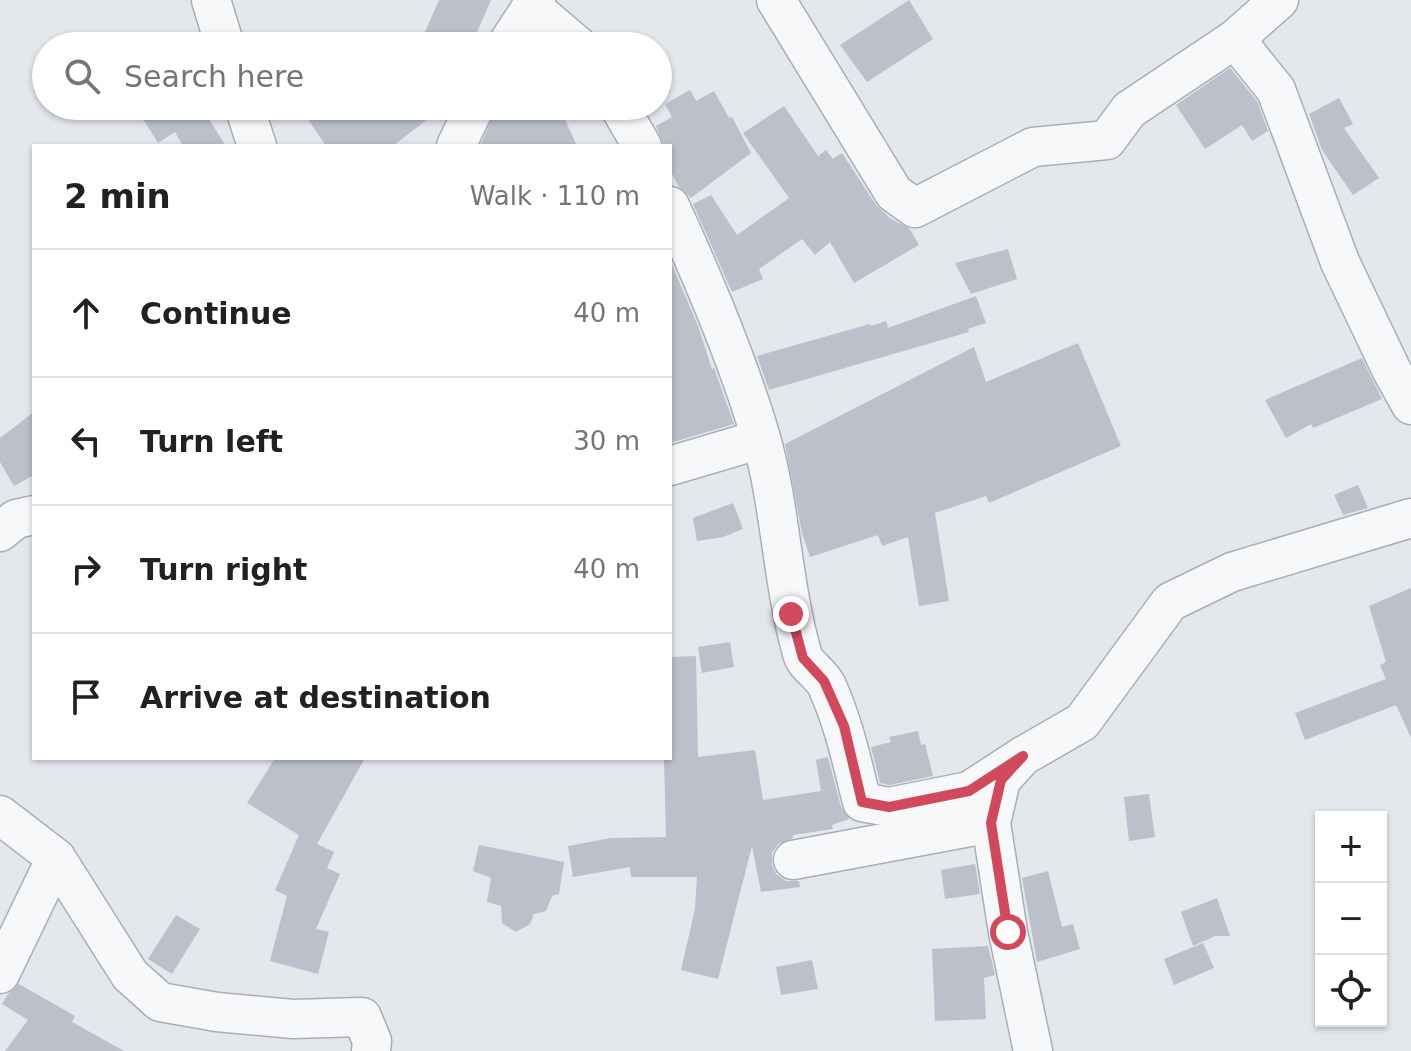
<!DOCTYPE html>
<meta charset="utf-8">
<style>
body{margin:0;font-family:"DejaVu Sans",sans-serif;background:#f6f6f6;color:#202124}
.controls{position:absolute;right:24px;bottom:24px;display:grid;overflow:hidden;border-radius:0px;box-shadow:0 2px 6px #0004}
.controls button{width:72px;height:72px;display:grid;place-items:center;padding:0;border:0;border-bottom:2px solid #e0e0e0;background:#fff;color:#202124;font:40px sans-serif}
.stop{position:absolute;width:24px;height:24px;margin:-18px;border:6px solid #d1495b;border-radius:50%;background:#fff}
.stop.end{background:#d1495b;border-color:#fff;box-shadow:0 2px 8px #0008}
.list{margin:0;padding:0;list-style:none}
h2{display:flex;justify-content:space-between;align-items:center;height:104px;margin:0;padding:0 32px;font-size:34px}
h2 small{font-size:26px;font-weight:400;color:#757577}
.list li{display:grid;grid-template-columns:52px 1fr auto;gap:24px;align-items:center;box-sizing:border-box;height:128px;padding:0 32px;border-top:2px solid #e0e0e0}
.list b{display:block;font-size:30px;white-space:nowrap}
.list em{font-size:26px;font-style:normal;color:#757577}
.icon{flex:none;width:44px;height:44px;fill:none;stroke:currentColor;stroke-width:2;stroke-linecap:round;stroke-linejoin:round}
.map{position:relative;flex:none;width:1411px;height:1051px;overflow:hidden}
.search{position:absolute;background:#fff;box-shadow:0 2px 6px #0004;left:32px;top:32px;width:640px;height:88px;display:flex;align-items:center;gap:20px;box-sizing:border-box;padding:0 28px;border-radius:44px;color:#757577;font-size:30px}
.panel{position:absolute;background:#fff;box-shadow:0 2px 6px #0004;left:32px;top:144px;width:640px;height:616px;border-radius:0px}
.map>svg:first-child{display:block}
</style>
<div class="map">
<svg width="1411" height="1051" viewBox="0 0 1411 1051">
<rect width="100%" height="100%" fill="#e4e7ec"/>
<g fill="#bbc0ca">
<polygon points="439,0 491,0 471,46 419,46"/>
<polygon points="909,0 933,39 867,82 840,45"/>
<polygon points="1230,68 1257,101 1268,131 1252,141 1242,125 1205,149 1176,105"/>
<polygon points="690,90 696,101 714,91 729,118 732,117 751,153 691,198 679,187 670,170 670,146 664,146 656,126 672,117 665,104"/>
<polygon points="1339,98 1353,124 1344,128 1379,178 1353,195 1322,150 1309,114"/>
<polygon points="135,106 216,106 205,113 226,146 183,146 175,132 158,143"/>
<polygon points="299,106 451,106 447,113 443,107 393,146 326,146"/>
<polygon points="497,106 559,106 577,146 480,146"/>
<polygon points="784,106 818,156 826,150 833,159 842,153 876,205 891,219 909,228 919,245 854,283 830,242 815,255 802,239 759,269 763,279 732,292 693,204 711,195 737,235 789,198 743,133"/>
<polygon points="1008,249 1017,279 971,294 955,263"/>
<polygon points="670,260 698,326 712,369 714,368 734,424 670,443"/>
<polygon points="976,296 986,323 968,329 969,332 769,390 757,356 870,324 871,326 886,321 888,328"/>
<polygon points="1078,343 1121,446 989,503 986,496 935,513 949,601 919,606 908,537 882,546 878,535 810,557 802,533 785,444 974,347 986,382"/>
<polygon points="1362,358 1382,399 1313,428 1311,424 1286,438 1265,400"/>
<polygon points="34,412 34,475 14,486 0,462 0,438"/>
<polygon points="1358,485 1368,508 1343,515 1334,495"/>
<polygon points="733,503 743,529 723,537 697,541 693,518"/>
<polygon points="1411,588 1411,738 1396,705 1305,740 1295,713 1386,679 1380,665 1386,662 1369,606"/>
<polygon points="730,642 734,667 702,673 698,647"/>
<polygon points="696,656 698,757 755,750 763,800 821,791 816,760 828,757 841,807 849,819 832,825 833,829 793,835 793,838 778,844 772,853 772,865 776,874 786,881 799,881 800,887 761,892 752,846 718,979 681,970 695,909 697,877 631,877 630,867 573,877 568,846 611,838 666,837 664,758 670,758 670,657"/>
<polygon points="918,731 921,745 925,744 933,776 889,785 880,783 871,747 891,742 889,737"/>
<polygon points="275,758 365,758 317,844 334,852 327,868 340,874 316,929 329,932 318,974 270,961 287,896 275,890 299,835 302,837 247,803"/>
<polygon points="1149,794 1155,837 1129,841 1124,797"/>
<polygon points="479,845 564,862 559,894 552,896 546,911 534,914 530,924 516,932 502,923 501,906 487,902 491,878 473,871"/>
<polygon points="975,864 980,894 945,899 941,870"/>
<polygon points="1048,871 1062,927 1073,924 1080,949 1037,962 1022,878"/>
<polygon points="1217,898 1230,936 1215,936 1193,946 1181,912"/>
<polygon points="176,915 200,929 172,974 148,959"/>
<polygon points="1203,943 1214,968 1174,985 1164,959"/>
<polygon points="988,946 995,975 984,978 986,1019 935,1021 932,949"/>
<polygon points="812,960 818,989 781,995 776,967"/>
<polygon points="19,984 75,1016 72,1022 124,1051 5,1051 28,1020 2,1004 8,994"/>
</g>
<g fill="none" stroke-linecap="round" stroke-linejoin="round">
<g stroke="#a9aeb7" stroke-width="41">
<g id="street">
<polyline points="211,0 225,46"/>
<polyline points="776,0 894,193 915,208 1033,147 1107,140 1129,110 1235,39 1279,0"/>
<polyline points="531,6 578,46"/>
<polyline points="1235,39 1276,90 1340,262 1392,371 1411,405"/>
<polyline points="506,46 536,0"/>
<polyline points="244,106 257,146"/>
<polyline points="619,106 642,146"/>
<polyline points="456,146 475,106"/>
<path d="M670,206c34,74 68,154 91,232 20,70 21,145 41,215 3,13 19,20 25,33 17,38 25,76 35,116l27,5 80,-16 54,-35"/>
<polyline points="670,466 761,439"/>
<polyline points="0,532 16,519 34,515"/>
<polyline points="0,815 56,858 130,975 160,1002 217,1012 293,1019 362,1017 372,1041 371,1051"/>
<polyline points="793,860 991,823"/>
<polyline points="0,974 56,858"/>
<polyline points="1033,1051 1008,932 991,823 1001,780 1023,756 1082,722 1170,602 1232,572 1411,518"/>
</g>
</g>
<use href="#street" stroke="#f7f8fa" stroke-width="38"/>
</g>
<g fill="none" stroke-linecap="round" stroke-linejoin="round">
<polyline stroke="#d1495b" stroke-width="10" points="791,614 803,658 824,681 844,726 862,802 889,807 969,791 1023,756 1001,780 991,823 1008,932"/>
</g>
</svg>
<div class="controls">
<button>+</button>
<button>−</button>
<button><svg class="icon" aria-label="locate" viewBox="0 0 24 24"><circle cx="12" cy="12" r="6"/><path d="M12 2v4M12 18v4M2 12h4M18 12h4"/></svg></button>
</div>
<div class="stop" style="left:1008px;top:932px"></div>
<div class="stop end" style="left:791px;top:614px"></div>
<div class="search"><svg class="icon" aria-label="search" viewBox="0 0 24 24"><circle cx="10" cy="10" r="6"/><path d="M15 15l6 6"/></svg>Search here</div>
<section class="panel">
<h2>2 min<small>Walk · 110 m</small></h2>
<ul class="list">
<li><svg class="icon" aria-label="ahead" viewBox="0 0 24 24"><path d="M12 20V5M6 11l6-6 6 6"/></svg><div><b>Continue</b></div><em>40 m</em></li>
<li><svg class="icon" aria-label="left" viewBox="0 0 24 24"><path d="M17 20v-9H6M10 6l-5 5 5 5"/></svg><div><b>Turn left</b></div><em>30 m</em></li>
<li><svg class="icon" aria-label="right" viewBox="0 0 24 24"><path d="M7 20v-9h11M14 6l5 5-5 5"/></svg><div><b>Turn right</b></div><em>40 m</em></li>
<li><svg class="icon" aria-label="arrive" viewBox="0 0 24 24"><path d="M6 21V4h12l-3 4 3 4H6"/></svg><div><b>Arrive at destination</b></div></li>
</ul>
</section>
</div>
